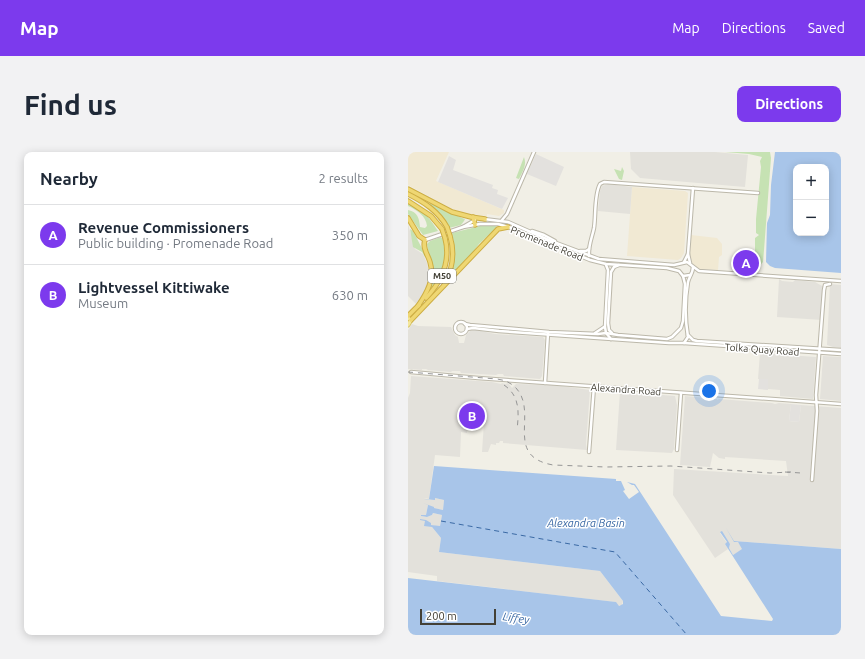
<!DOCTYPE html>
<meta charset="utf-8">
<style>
body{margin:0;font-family:Ubuntu,sans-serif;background:#f2f2f3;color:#1f2937}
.controls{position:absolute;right:12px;top:12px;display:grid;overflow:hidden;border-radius:8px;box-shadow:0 2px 10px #0003}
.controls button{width:36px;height:36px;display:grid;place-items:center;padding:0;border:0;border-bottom:1px solid #e0e1e3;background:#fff;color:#1f2937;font:20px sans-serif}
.scale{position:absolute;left:12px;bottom:10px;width:76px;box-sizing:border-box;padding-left:4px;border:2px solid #434036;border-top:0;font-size:11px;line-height:14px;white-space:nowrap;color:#434036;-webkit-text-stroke:3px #fff;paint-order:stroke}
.you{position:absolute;left:301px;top:239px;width:14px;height:14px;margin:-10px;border:3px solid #fff;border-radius:50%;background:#1a73e8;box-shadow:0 0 0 6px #1a73e833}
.badge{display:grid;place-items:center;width:26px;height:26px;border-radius:50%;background:#7c3aed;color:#fff;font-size:13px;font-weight:700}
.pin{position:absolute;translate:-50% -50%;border:2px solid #fff;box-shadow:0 1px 4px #0006}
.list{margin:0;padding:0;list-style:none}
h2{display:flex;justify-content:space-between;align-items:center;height:52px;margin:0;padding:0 16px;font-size:17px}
h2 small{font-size:13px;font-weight:400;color:#747a83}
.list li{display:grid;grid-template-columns:26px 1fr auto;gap:12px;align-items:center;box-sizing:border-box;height:60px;padding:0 16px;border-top:1px solid #e0e1e3}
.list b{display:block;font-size:15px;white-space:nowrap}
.list p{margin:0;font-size:13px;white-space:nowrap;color:#747a83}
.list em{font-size:13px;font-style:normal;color:#747a83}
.map{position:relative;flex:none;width:433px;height:483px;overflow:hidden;border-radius:8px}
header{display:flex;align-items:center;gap:24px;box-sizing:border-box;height:56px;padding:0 20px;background:#7c3aed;color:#fff}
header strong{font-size:19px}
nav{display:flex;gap:22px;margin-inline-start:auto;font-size:14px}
.intro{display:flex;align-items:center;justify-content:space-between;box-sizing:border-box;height:96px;padding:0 24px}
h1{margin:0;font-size:28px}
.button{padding:10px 18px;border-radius:8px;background:#7c3aed;color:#fff;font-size:14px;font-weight:700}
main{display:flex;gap:24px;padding:0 24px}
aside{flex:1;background:#fff;border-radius:8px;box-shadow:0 2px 10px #0003}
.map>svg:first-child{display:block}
</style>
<header>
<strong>Map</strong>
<nav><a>Map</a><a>Directions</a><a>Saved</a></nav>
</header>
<div class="intro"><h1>Find us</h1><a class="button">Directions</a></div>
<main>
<aside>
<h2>Nearby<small>2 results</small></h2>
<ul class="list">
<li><span class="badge">A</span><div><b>Revenue Commissioners</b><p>Public building · Promenade Road</p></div><em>350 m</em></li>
<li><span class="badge">B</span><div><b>Lightvessel Kittiwake</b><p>Museum</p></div><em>630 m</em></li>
</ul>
</aside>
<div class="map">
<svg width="433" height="483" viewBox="0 0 433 483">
<rect width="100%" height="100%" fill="#f1efe6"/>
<g fill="#f1e9d3">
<polygon points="0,0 41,0 28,29 96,58 96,61 91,64 79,62 79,64 58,62 48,59 0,33"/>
<polygon points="224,35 277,39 280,41 276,101 273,106 270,108 219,104"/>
<polygon points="283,83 309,86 314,92 314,103 311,105 310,118 292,117 288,115 285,112 281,106"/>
</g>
<g fill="#e3e1db">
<polygon points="222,0 307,0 340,3 337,35 232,26 223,17"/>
<polygon points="200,32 224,35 222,62 190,59 192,39 194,34"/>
<polygon points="0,72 7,97 15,102 19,111 21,120 19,134 15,142 8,152 0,144"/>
<polygon points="371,127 374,129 385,130 387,128 407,130 416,135 414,168 369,165"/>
<polygon points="422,132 433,133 433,196 425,195 419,193"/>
<polygon points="4,172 10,174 43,175 47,183 50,185 51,191 56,191 58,183 64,177 87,182 135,185 137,188 134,224 132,227 96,224 95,222 90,222 88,223 53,221 52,219 44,219 43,220 20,218 18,217 14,217 14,218 0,217 0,178"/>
<polygon points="352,201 408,205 405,247 372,244 372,238 360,237 360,227 350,227"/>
<polygon points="415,204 433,205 433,249 412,247"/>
<polygon points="3,224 84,230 93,232 94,231 97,232 100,231 104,236 108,232 146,233 182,238 178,292 179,298 95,291 95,289 92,289 91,291 88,291 88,293 83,292 80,300 74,300 76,270 60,268 59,281 53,280 52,305 27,303 21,347 16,346 21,348 27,346 36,348 35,358 25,356 20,353 18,363 13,363 13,364 19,365 24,363 25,361 34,363 32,375 23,373 17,369 24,375 33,386 31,400 192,419 215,449 214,453 210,454 207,450 29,429 29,424 0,420 0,246 2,241"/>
<polygon points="212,240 227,241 227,242 229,243 230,241 267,244 269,253 266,297 264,301 208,298"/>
<polygon points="277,244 309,247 309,248 311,247 364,251 367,252 371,251 383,252 381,269 391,270 393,253 433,256 433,397 326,389 330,390 335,397 325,403 321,396 322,392 313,380 312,381 319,391 317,392 320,397 307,406 265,343 266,317 380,324 378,309 317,305 317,307 311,306 305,301 302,315 272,313"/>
</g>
<g fill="#c6e2b3">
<polygon points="317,0 362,0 363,6 356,98 355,110 348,118 347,107 347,86 351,83 348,81 348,67 353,15 352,9 354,5 341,2"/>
<path d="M116,5c3,8 -1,14 -5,22l-3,-1z"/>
<polygon points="214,15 216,19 214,28 211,27 206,17 213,19"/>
<path d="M0,51c17,8 20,13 30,28l-15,4 -15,-21v-4c10,2 11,8 12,17l5,1 2,-2c-1,-10 -10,-16 -19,-20z"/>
<polygon points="21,51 24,51 54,66 57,67 56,69 53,73 41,76 33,64"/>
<path d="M86,73l3,2 -18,17 -5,7 -24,25c3,-15 6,-28 2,-43l28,-7z"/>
<polygon points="2,77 5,79 19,106 17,105 14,100 5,95"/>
<path d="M33,85l2,2c5,21 -2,37 -14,53 9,-22 1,-28 -2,-48l3,-3z"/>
<polygon points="331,113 345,114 344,119 331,117"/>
</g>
<g fill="#e3e1de">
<polygon points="128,2 156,15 148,34 119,22"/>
<polygon points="41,4 48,8 45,18 85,33 84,36 90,38 89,42 100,46 94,57 30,30"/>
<polygon points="351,227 360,227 360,238 350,237"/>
<polygon points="383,252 393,253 391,270 381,269"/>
</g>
<g fill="#a8c5e9" fill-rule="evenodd">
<path d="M367,0h66v121l-66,-5 -5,-2 -4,-4 1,-39 3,-8 1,-30zM388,15h30v66h-30z"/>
<polygon points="26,314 208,327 208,329 213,329 217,338 215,339 221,347 231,340 226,333 224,333 219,330 227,332 313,464 364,469 365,467 317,392 319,390 312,380 314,379 322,392 321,396 325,403 334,397 330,390 326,390 318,376 326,389 433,397 433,483 0,483 0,426 208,450 211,454 215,452 215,449 192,419 31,400 33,386 24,375 16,374 17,369 12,368 12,367 18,368 23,371 23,373 32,374 34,363 25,361 24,363 19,365 13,364 13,363 18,363 20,353 15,351 26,355 26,356 35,358 36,348 27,346 27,348 16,347 21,347"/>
</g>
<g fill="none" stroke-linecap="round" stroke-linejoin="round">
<polyline stroke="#3a69a4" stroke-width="1" stroke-dasharray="5 4" stroke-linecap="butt" points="33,369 207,400 279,483"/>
<g stroke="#bcb8aa" stroke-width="4.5">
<g id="minor">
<polyline points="76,67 100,70 143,89 191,107 266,113 279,110 291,119 433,129"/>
<polyline points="94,68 99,62 126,0"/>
<polyline points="55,75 67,68"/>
<polyline points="124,79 136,83 147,89"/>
<polyline points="17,88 55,75 72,72 90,72 104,76 182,108 198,112 259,116 271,119 275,124 282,123"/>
<polyline points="172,99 178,99 181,97"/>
<polyline points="280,102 285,36"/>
<path d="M181,104c-1,-10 3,-18 5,-28 2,-13 0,-33 6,-44l4,-2 154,11"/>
<polyline points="276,110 280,102 282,111"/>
<polyline points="198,113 200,118 197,175 198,181 203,187"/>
<circle cx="53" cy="176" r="6"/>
<polyline points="57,172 62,173 141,180 190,182 198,181 210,183 259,187 264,185 273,176 275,169 277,132 275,124"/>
<polyline points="59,177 65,176 91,179 261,191 276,191 433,202"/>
<polyline points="187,181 196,175"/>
<polyline points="204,181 201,178 200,171 203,120 206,115 211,113"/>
<polyline points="280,183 285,188 289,189 433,198"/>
<path d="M276,191l4,-6c-3,-17 -3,-37 0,-55 1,-5 5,-9 5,-15"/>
<polyline points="3,220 70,226 433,252"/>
<polyline points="137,231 140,181"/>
<polyline points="269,298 273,241"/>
<polyline points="181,300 186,234"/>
<polyline points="404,328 409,259 408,243 416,138 417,133 422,132"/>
</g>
</g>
<g stroke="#d7c66e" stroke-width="5">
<polyline id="major" points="0,166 3,168 0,173"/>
</g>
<g stroke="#cdae44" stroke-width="5.5">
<g id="highway">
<polyline points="0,37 44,60 63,65 77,67"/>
<path d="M0,42c16,8 30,17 39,33"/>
<polyline points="0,49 23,64 34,77"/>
<polyline points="65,65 67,73"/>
<path d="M0,66l11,18 6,4c-3,8 3,15 5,22 5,17 -3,31 -12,44"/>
<path d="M36,133c9,-16 11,-32 6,-49"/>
<path d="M18,146c16,-17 25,-37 19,-60"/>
<polyline points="0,164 11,153"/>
<polyline points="3,168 90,77 100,75"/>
</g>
</g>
<use href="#minor" stroke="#fff" stroke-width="2.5"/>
<use href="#major" stroke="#f4e79c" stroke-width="3"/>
<use href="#highway" stroke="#efd773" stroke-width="3.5"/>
<g stroke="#959595" stroke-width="1" stroke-dasharray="5 5" stroke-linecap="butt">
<path d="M0,220l89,7c8,1 14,4 19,9 23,25 -13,68 37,77l53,2 65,-1 99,7 21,-1"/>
<path d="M96,233c16,11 15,27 13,45"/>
<polyline points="377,320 393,321"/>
</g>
<g stroke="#cdae44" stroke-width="5.5" stroke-linecap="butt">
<g id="highway-bridge">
<polyline points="39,75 42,84"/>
<polyline points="34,77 37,86"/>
</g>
</g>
<use href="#highway-bridge" stroke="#efd773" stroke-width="3.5"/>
</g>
<g text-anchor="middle" stroke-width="3" stroke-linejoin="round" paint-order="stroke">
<rect fill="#fff" stroke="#7b7972" stroke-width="1" x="20" y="117" width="28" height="14" rx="3"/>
<g font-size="9" font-weight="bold" fill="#434036">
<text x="34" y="127">M50</text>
</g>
<g font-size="10" fill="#434036" stroke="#fff">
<text transform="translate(139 91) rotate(22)" y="4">Promenade Road</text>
<text transform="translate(354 197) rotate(4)" y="4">Tolka Quay Road</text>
<text transform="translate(218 237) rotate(4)" y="4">Alexandra Road</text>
</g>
<g font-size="11" font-style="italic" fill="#3a69a4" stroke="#fff">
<text x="178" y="375">Alexandra Basin</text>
<text transform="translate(108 466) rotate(8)" y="4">Liffey</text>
</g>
</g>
</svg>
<div class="controls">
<button>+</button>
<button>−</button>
</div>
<div class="scale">200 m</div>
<div class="you"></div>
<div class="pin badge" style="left:338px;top:111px">A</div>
<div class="pin badge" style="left:64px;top:264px">B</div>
</div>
</main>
